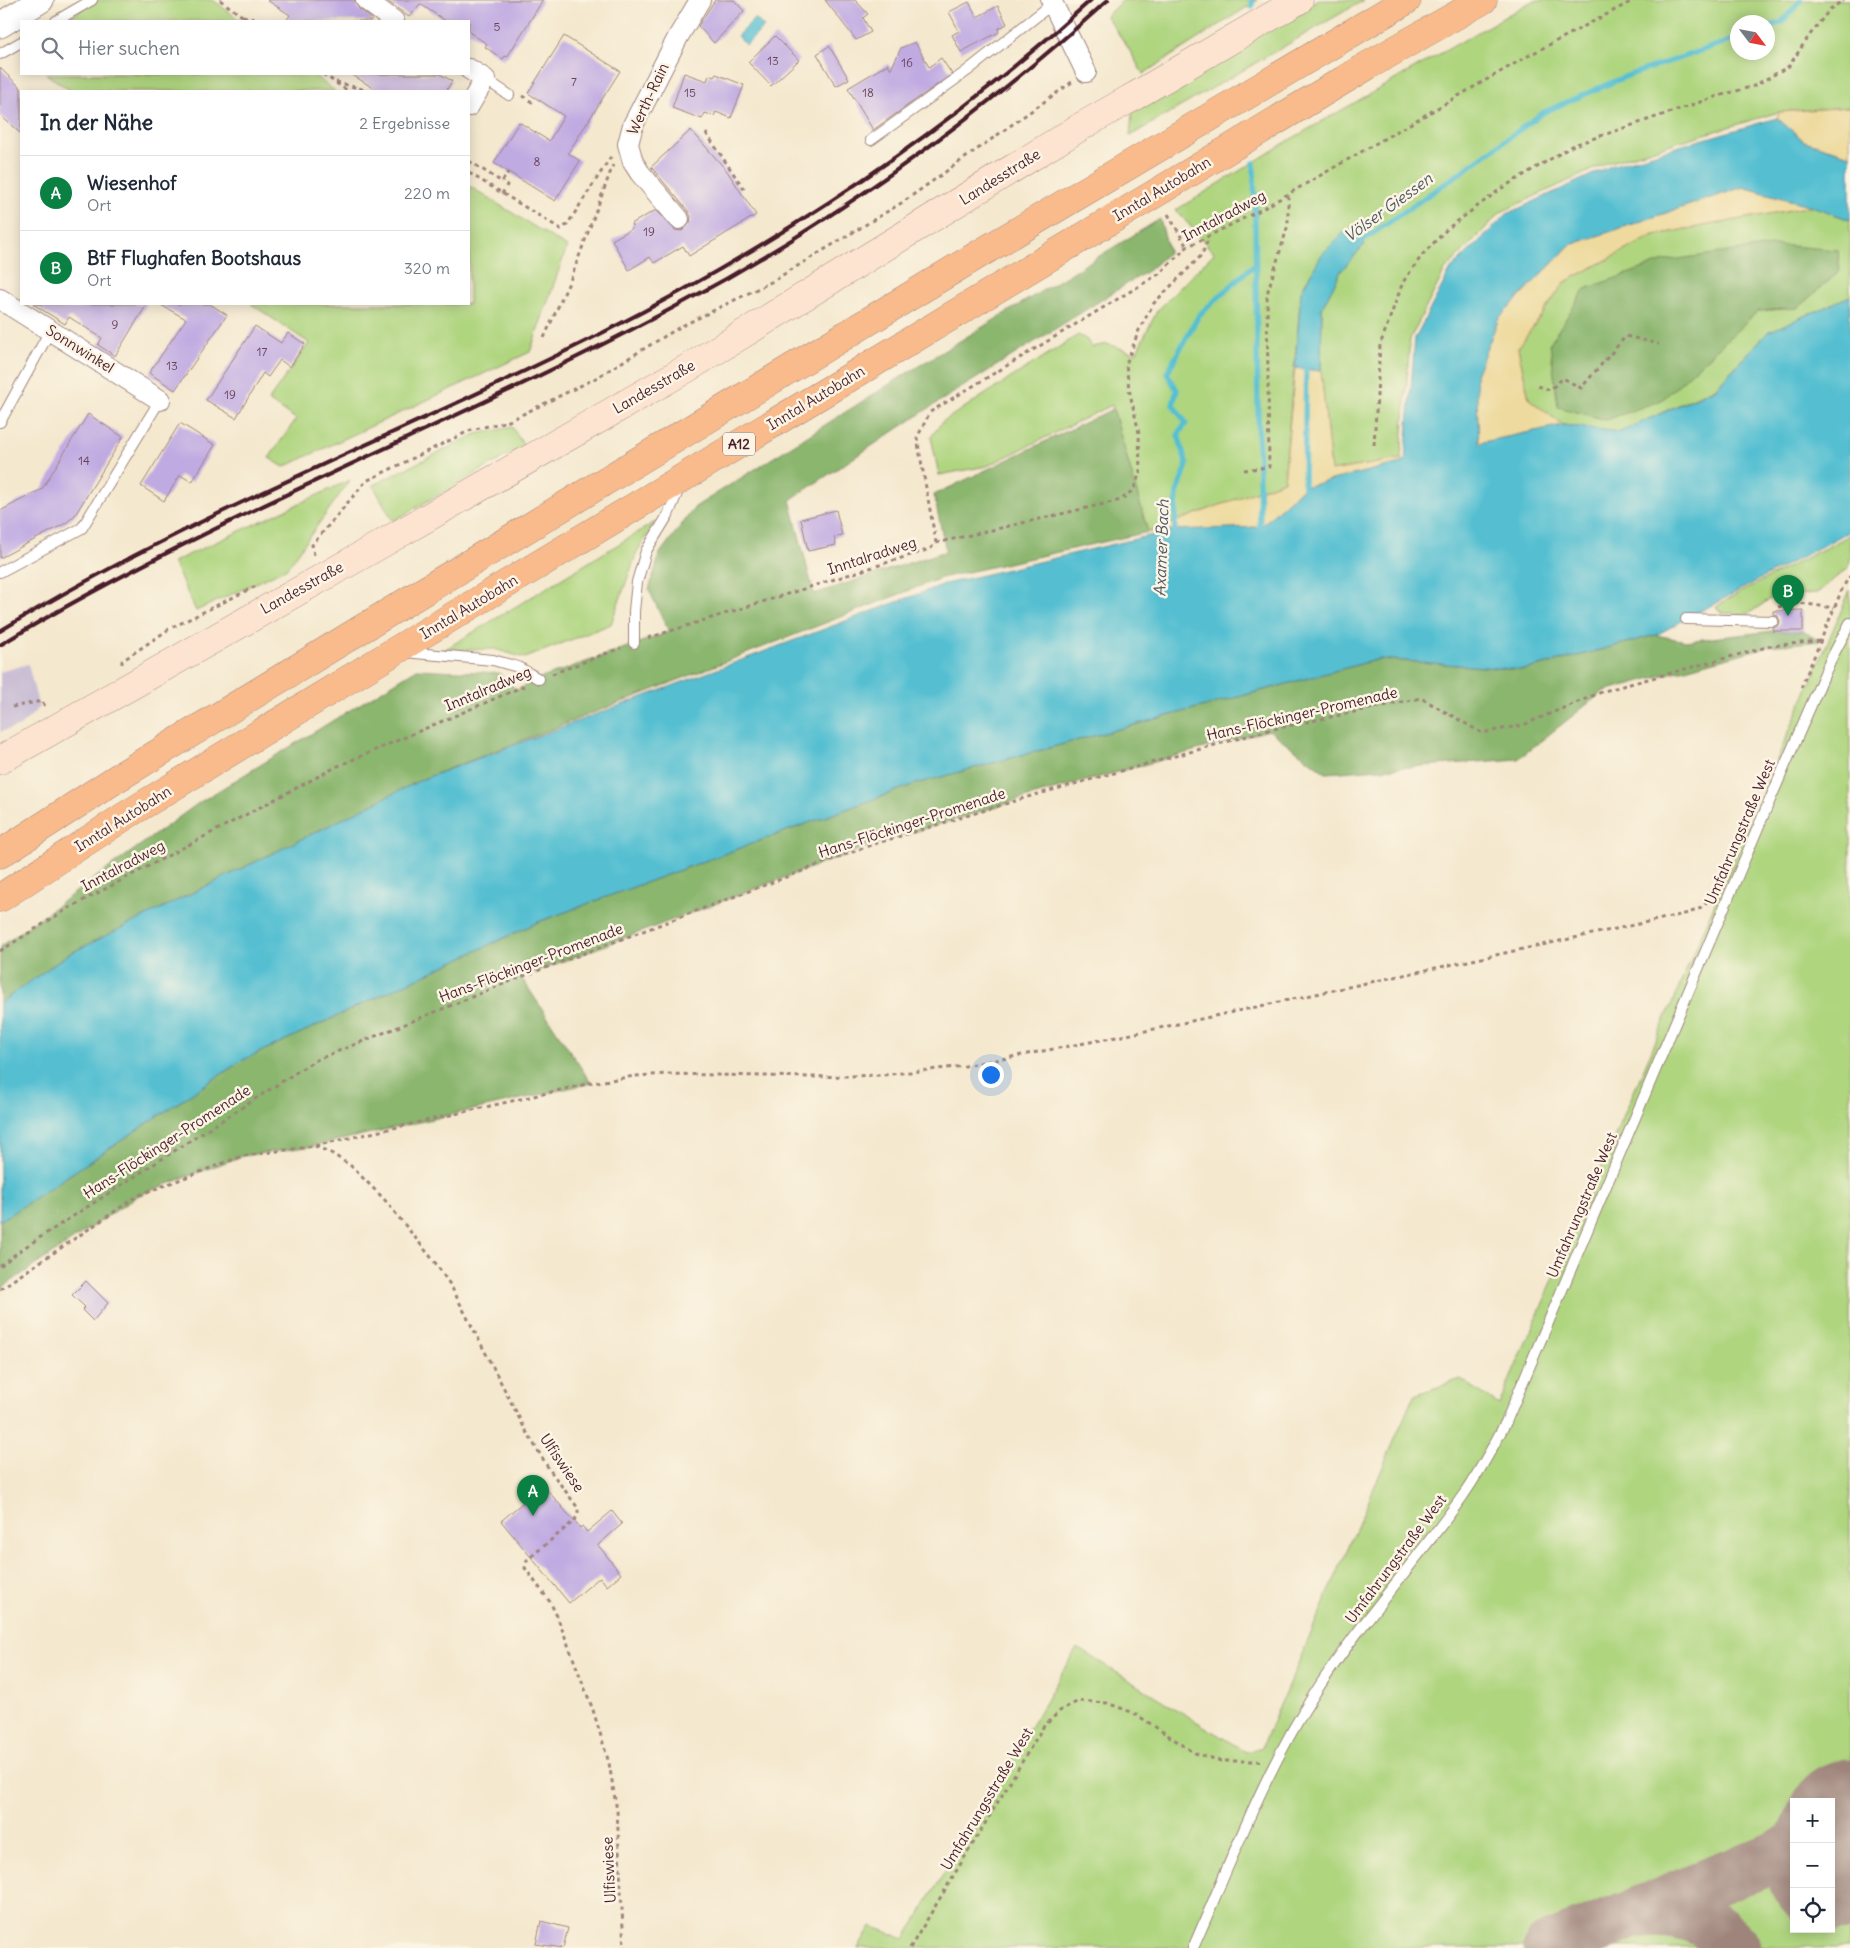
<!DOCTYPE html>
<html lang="de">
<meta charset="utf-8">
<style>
body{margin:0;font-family:Delius,sans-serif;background:#f6f6f7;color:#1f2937}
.controls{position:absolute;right:15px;bottom:15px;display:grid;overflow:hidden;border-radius:0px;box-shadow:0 2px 12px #0003}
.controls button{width:45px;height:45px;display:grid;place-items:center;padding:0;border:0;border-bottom:1px solid #e0e1e3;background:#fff;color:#1f2937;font:25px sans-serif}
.compass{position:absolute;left:1730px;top:15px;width:45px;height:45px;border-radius:50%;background:#fff;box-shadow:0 2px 12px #0003;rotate:122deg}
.you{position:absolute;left:990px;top:1074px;width:18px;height:18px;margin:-12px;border:4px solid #fff;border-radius:50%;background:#1a73e8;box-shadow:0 0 0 8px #1a73e833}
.badge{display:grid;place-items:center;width:32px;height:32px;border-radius:50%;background:#0b8043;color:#fff;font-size:16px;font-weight:700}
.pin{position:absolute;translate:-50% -41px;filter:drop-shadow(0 1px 2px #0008)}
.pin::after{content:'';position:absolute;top:26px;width:18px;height:15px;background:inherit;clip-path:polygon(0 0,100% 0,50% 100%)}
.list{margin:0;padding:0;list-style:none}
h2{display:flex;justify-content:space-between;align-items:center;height:65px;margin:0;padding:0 20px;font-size:21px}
h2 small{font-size:16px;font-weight:400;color:#747a83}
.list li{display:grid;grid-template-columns:32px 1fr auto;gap:15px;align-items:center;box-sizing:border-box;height:75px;padding:0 20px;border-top:1px solid #e0e1e3}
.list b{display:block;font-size:19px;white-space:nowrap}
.list p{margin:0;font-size:16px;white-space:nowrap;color:#747a83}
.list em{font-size:16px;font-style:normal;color:#747a83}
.icon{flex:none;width:28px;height:28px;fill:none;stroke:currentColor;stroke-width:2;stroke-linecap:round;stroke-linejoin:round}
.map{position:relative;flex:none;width:1850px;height:1948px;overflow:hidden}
.search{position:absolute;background:#fff;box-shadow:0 2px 12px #0003;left:20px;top:20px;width:450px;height:55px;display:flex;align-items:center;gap:12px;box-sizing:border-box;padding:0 18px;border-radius:0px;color:#747a83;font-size:19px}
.panel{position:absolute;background:#fff;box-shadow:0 2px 12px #0003;left:20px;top:90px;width:450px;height:215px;border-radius:0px}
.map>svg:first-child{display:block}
</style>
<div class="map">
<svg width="1850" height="1948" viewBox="0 0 1850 1948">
<rect width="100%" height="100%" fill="#fcf5e5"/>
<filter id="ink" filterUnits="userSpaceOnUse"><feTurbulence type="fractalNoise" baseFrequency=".02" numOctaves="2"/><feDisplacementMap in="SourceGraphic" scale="10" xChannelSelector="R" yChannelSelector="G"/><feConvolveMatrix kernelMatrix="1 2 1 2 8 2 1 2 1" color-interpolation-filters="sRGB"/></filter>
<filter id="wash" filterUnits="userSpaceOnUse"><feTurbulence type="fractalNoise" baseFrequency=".0096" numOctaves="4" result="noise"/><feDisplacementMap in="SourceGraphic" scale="20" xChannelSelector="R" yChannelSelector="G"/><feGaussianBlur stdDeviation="1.12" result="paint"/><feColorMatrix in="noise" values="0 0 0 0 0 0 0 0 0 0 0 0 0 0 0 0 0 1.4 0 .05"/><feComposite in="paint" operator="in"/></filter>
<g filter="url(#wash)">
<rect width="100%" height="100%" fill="#f4e8ce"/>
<polygon fill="#cbbfd5" points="28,664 39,708 20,726 0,732 0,672"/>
<g fill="#afd57f" stroke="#7c7a55" fill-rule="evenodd">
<polygon points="99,0 213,0 241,21 63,21"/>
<polygon points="1123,0 1258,0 1143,74 1127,46 1106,16"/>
<polygon points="1317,0 1364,0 1130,136 1132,113"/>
<path d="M1534,0h316v107l-71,5 -172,51 -106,49 -56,58 -35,69 -9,120 -70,12 -10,-100 1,-63 19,-37 24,-27 -64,47 -17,190 -136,51 -36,-127 -125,61 -48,9 -8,-38 11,-15 136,-87 8,4 6,8 15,-3 29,9 21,-42 57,-58 -38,-43 117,-72zM1738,22h30v30h-30z"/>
<polygon points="46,74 312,74 335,91 71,91"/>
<polygon points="469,186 567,247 530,352 284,467 269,458 296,419 268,401 309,343 251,304 469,304"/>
<path d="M1812,206l38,14v76l-82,36 -53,56 -95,44 -57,-7 -34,-26 -11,-51 47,-66 89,-47zM1840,271l-43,37 -39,3z"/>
<polygon points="512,427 524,446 393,521 373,485 476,434"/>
<polygon points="350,480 287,568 196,611 173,562"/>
<polygon points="655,522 637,552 611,624 525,658 494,649 444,650"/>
<polygon points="1850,535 1850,566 1817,593 1773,597 1748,614 1722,613 1716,607 1733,596"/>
<path d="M1850,590v1358h-992l13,-22 34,13 172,-291 169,104 16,-5 152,-352 47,-16 38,26zM1794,1802h37v127h-37z"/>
</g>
<g fill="#8bb66e" stroke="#6a6a4c">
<polygon points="1160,219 1169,252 1149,270 926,410 790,500 814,594 946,551 934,495 1113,409 1148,532 941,578 423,779 67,955 0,1003 0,947 200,802 417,669 499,673 517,690 539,679 669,632 649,590 660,553 695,507 909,372"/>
<polygon points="1778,245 1838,250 1840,271 1797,308 1758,311 1662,400 1606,420 1558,407 1550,343 1585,289 1664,261"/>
<polygon points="1773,631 1803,631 1820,641 1770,646 1604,691 1518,759 1326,773 1269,730 1031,796 871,845 521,977 591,1083 314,1146 242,1156 139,1195 0,1289 0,1221 241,1061 538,922 915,784 1379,659 1524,670 1656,635 1686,641"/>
</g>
<g fill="#eeda9e" stroke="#9c7c64">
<polygon points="1850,107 1850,155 1804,141 1777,118 1779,112"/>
<polygon points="1743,187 1812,206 1654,235 1565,282 1518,348 1529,399 1563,425 1479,443 1475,375 1499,318 1570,245"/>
<polygon points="1295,368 1321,371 1331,471 1401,459 1405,462 1304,487 1260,527 1148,532 1284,481"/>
</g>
<g fill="#55bfd1" stroke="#506f7e">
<polygon points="755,18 764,27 746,45 737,36"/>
<polygon points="1777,118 1804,141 1850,155 1850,220 1812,206 1743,187 1570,245 1499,318 1476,375 1479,443 1563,425 1620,432 1715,389 1768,332 1850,296 1850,531 1656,635 1524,670 1379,659 915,784 538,922 241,1061 0,1221 0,1003 67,955 423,779 945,584 1174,530 1260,527 1304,487 1405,462 1415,338 1451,269 1507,214 1611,166"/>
<polygon points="1344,232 1365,244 1341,271 1322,308 1321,371 1295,368 1301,291 1322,254"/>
</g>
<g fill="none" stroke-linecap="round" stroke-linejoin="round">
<g stroke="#55bfd1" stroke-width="5.5">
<polyline points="1252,0 1252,6"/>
<polyline points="1768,27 1782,22 1801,0"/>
<polyline points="1254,163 1260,533"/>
<polyline points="1356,245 1463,171 1544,112 1627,76 1738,38"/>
<polyline points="1306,363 1304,487 1306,493"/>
<polyline points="1174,538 1177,493 1187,465 1178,435 1186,423 1173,405 1177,390 1167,373 1199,315 1255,264"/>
</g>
<g stroke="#9f847c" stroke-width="51">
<polyline points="1831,1831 1850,1812"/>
<path d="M1638,1914c39,-7 72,6 98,34"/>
<polyline points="1549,1948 1794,1849"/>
</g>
<polyline stroke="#9f847c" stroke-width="129" points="1831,1868 1850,1824"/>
</g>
<g id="blocks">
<g fill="#c0aae2">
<polygon points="267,0 354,0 359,9 372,19 371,21 286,21 290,15"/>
<polygon points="386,0 543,0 507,57 505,56 503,59 485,47 487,44 469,32 469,21 446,21 420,4 409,17"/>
<polygon points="715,0 734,0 744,11 714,43 698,26"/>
<polygon points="825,0 855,0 868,14 863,18 871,32 856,40"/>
<polygon points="969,2 977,17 998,6 1007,24 998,29 999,32 961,52 952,35 959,31 949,12"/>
<polygon points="564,36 620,71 568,153 580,161 555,201 494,163 519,122 549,141 564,116 528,93"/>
<polygon points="775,36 799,60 771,86 748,62"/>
<polygon points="915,42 929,67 941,58 952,74 873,130 848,88 888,64 891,69 901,48"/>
<polygon points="829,46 849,79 836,86 817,54"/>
<polygon points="0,68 21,88 21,134 0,115"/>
<polygon points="684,73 707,81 709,75 714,77 716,74 744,85 731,118 716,112 714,116 705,113 702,119 672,108"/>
<polygon points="351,74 440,74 452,81 446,91 378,91"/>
<polygon points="691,130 727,171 756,215 689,256 683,246 654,263 650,257 629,270 612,240 633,228 631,224 656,210 675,230 682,231 690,223 691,217 688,211 651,167"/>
<polygon points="33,304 147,304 115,356 98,345 102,338 69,317 65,324"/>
<polygon points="159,304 210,304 227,315 175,390 149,373 186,319"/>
<polygon points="255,326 281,343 288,333 305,344 290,367 280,360 268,377 263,373 236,418 206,400"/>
<polygon points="88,414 123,437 75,515 66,523 0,558 0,511 42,489"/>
<polygon points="180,423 215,445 192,482 180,475 164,501 141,486"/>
<polygon points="836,510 842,535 834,537 836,545 808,551 801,519"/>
<polygon points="1803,610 1803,631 1773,631 1773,628 1779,625 1780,621 1777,615 1773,614 1773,611"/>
<polygon points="86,1281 108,1303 93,1321 82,1310 85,1307 72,1295"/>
<polygon points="543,1485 580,1528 582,1526 587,1532 612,1511 622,1524 598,1545 621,1574 607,1586 600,1577 569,1603 501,1521"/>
<polygon points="541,1921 568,1928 563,1948 536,1944"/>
</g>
</g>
</g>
<g filter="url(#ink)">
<use href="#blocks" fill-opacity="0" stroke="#9f847c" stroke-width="1"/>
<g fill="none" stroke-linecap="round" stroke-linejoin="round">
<g stroke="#9f847c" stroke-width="12">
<g id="service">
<polyline points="56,21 92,0"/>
<polyline points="0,54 21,42"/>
<polyline points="485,79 509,95"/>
<polyline points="871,140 967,71 1052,4"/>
<polyline points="0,422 50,331"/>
<polyline points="0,572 82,528 160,400"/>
<polyline points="1686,619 1773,621"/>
<polyline points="634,643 634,611 637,582 646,551 668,515 680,486"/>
<polyline points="404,652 493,660 518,667 539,679"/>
<path d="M1193,1948c38,-86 71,-176 122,-255 44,-69 100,-130 147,-196 17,-24 31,-50 44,-75l251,-592 74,-171 19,-36"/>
</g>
</g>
<g stroke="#9f847c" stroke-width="22">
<g id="minor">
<polyline points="366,0 394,21"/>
<polyline points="1051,0 1086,72"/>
<polyline points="469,69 485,79 469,106"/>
<polyline points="679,219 640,173 633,162 628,144 633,125 678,37 700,0"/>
<polyline points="0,299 160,400"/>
</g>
</g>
<g stroke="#9f847c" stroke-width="27">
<polyline id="tertiary" points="0,25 41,0"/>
</g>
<g stroke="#9f847c" stroke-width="29">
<g id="secondary">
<polyline points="1133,97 1299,0"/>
<polyline points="0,760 371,550 686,369 1082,126"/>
</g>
</g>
<g stroke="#9f847c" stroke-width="29">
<g id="motorway">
<polyline points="0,854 119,777 383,616 976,256 1407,0"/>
<polyline points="0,898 125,816 395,651 1367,66 1483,0"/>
</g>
</g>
<g stroke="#9f847c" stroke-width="3" stroke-dasharray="4 4" stroke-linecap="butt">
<polyline points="220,0 249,21"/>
<polyline points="243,16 261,21"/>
<polyline points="323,74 348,91"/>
<polyline points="336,82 369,91"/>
<polyline points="522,96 532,102 534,98"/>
<polyline points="706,133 746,192"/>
<polyline points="469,161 502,182 508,172"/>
<polyline points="469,173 561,229 567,225 612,155"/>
<polyline points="502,194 507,185 502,182"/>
<polyline points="1168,214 1187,247"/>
<polyline points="544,338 571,278 613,165"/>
<polyline points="1538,386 1550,390 1563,378 1581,388 1626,336 1659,344"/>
<polyline points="1374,445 1380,345 1403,282 1423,254 1447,229 1502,188 1574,145 1715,97 1754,86 1789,66 1809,36 1830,9 1844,0"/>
<polyline points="1244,470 1269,467 1267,294 1288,225 1288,194"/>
<polyline points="936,543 1121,500 1134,489 1140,472 1139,433 1129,389 1126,364 1139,330 1154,303 1202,255 1208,239"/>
<polyline points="314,555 312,545 366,481 471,430 509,421 594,379 680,327 771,282 903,202 1072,82"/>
<polyline points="1778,607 1799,603 1834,608"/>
<polyline points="648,638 930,549 936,543 917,438 930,412 1159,274 1187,247 1262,209 1526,57 1634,0"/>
<polyline points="122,664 122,661 169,629 256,586"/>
<polyline points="552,674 621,648"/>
<polyline points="1801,688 1843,587 1850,576"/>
<polyline points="12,707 42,701 46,708"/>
<polyline points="0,951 69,908 338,766 524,686"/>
<polyline points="315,1146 331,1153 351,1166 384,1199 434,1261 451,1286 526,1431 549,1469 578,1508 578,1515 574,1521 527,1560 525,1568 550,1602 557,1616 593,1710 609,1763 617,1811 624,1948"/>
<polyline points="0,1266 22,1249 314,1061 521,977 871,845 1031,796 1269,730 1421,698 1482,733 1523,725 1604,691 1770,646 1820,641"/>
<polyline points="0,1289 139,1195 242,1156 314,1146 591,1083 635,1076 666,1074 812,1077 883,1075 965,1066 1127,1035 1689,913 1699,909 1711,898"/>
<polyline points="910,1948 1043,1727 1062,1709 1079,1701 1107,1703 1134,1713 1195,1753 1221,1761 1260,1761"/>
</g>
<use href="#service" stroke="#fff" stroke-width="10"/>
<use href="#minor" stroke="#fff" stroke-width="20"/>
<use href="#tertiary" stroke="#fff" stroke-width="25"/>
<use href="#secondary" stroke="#fde4d1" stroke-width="28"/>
<use href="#motorway" stroke="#fabb8c" stroke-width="28"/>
<g stroke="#4a1f2b" stroke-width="4">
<path d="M0,631c192,-118 404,-197 604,-299 175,-89 341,-199 487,-332"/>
<path d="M0,645c218,-132 458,-221 682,-342 154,-82 296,-186 426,-303"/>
</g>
<g stroke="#9f847c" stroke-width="29" stroke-linecap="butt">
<polyline id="secondary-bridge" points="1082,126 1133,97"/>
</g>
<use href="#secondary-bridge" stroke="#fde4d1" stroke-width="28"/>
</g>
</g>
<g text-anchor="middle" stroke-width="5" stroke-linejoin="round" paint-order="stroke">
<g font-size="12" fill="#684259">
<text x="497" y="31">5</text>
<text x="773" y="65">13</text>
<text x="907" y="67">16</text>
<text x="574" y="86">7</text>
<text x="690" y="97">15</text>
<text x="868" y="97">18</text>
<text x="537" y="166">8</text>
<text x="649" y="236">19</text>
<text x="115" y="329">9</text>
<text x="262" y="356">17</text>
<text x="172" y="370">13</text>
<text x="230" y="399">19</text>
<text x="84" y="465">14</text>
</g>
<rect fill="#fcf5e5" stroke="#7f5f63" stroke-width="1" x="723" y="432.5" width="32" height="23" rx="4"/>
<g font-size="14" font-weight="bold" fill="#4a1f2b">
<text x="739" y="449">A12</text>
</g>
<g font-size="15" fill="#4a1f2b" stroke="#fcf5e5">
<text transform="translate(648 99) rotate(-65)" y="5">Werth-Rain</text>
<text transform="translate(1000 177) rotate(-32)" y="5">Landesstraße</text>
<text transform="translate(1162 189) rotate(-31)" y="5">Inntal Autobahn</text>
<text transform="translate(1224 216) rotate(-28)" y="5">Inntalradweg</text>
<text transform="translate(80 349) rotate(32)" y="5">Sonnwinkel</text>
<text transform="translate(654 387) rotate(-30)" y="5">Landesstraße</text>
<text transform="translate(816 398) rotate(-31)" y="5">Inntal Autobahn</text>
<text transform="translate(872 556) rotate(-18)" y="5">Inntalradweg</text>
<text transform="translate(302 588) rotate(-29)" y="5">Landesstraße</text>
<text transform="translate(469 607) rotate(-31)" y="5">Inntal Autobahn</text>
<text transform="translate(488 689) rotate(-23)" y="5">Inntalradweg</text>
<text transform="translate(1302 714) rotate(-13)" y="5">Hans-Flöckinger-Promenade</text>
<text transform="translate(123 819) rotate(-32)" y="5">Inntal Autobahn</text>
<text transform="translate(912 823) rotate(-18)" y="5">Hans-Flöckinger-Promenade</text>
<text transform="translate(1740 832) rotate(-67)" y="5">Umfahrungstraße West</text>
<text transform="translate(123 866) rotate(-28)" y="5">Inntalradweg</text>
<text transform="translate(531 963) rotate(-21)" y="5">Hans-Flöckinger-Promenade</text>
<text transform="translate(167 1142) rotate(-33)" y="5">Hans-Flöckinger-Promenade</text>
<text transform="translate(1582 1205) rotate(-67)" y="5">Umfahrungstraße West</text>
<text transform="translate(562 1463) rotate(56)" y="5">Ulfiswiese</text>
<text transform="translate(1396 1559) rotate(-53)" y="5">Umfahrungstraße West</text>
<text transform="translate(987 1799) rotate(-59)" y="5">Umfahrungsstraße West</text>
<text transform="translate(609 1870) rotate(-93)" y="5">Ulfiswiese</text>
</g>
<g font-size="16" font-style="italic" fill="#4e5765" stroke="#fcf5e5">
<text transform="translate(1388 207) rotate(-36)" y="6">Völser Giessen</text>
<text transform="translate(1161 548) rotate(-88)" y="6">Axamer Bach</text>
</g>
</g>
</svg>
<div class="controls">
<button>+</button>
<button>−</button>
<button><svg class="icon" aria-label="locate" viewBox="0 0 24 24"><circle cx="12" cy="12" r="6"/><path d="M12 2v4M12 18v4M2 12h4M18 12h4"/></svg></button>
</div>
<svg class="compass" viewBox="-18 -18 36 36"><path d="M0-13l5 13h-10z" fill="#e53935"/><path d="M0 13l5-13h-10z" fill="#747a83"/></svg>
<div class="you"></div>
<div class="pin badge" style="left:533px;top:1516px">A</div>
<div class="pin badge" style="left:1788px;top:616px">B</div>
<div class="search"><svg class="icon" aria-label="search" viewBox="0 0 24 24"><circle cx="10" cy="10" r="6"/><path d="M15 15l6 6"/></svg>Hier suchen</div>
<section class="panel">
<h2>In der Nähe<small>2 Ergebnisse</small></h2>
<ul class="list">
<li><span class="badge">A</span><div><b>Wiesenhof</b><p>Ort</p></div><em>220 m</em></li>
<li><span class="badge">B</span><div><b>BtF Flughafen Bootshaus</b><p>Ort</p></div><em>320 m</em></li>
</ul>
</section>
</div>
